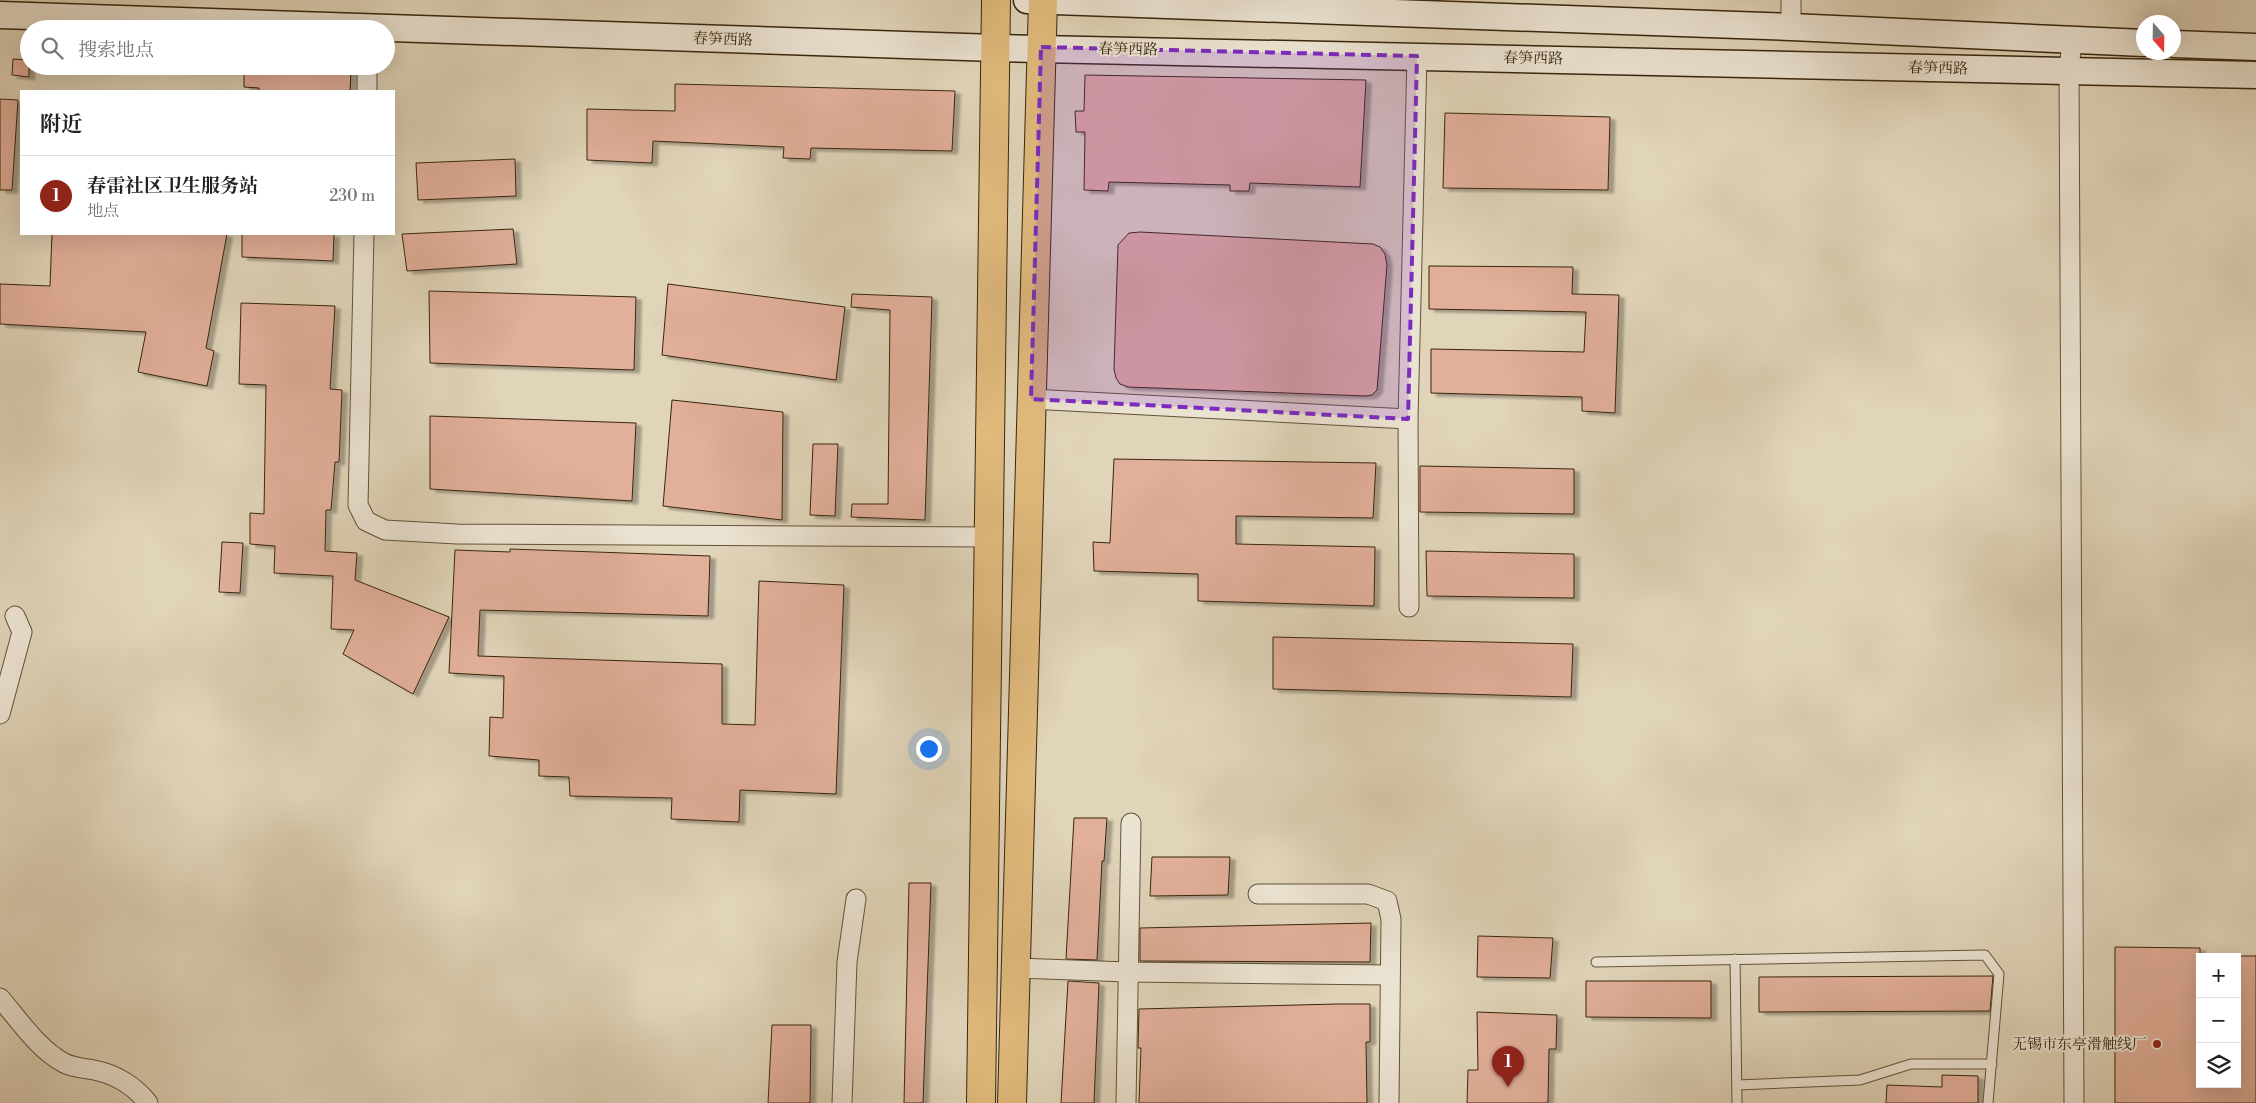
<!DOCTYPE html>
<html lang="zh">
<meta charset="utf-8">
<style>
body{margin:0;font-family:"Libre Bodoni","Noto Serif SC",serif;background:#f6f6f6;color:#222}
.controls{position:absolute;right:15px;bottom:15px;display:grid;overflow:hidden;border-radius:0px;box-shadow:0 5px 20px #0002}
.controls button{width:45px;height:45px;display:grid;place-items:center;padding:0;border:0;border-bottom:1px solid #e0e0e0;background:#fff;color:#222;font:25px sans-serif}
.compass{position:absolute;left:2136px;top:15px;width:45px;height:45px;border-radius:50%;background:#fff;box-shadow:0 5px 20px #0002;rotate:160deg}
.you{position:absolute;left:928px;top:748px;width:18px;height:18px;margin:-12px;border:4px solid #fff;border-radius:50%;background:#1a73e8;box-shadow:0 0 0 8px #1a73e833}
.badge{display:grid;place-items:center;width:32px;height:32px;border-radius:50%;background:#8f2418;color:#fff;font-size:16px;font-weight:700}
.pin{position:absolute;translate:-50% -41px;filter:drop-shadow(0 1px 2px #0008)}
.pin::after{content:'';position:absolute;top:26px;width:18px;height:15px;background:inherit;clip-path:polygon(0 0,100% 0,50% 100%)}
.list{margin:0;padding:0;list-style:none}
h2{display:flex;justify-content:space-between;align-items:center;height:65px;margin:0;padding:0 20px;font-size:21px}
h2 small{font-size:16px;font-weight:400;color:#767676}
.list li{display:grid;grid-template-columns:32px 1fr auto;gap:15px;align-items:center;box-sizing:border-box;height:80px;padding:0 20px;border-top:1px solid #e0e0e0}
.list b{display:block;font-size:19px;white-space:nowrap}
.list p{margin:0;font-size:16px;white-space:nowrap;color:#767676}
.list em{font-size:16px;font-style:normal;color:#767676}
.icon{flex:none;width:28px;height:28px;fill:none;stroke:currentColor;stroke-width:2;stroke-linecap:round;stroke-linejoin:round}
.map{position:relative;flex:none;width:2256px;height:1103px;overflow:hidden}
.search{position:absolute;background:#fff;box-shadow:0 5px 20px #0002;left:20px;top:20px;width:375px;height:55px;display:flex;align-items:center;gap:12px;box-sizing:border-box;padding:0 18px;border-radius:28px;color:#767676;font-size:19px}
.panel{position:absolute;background:#fff;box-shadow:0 5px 20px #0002;left:20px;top:90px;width:375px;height:145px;border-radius:0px}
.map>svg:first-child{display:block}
</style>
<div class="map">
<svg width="2256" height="1103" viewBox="0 0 2256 1103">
<defs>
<filter id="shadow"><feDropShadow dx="5.5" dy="3" stdDeviation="1" flood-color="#0004"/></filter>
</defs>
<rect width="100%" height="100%" fill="#e0d4b9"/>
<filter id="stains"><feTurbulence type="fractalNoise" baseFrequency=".004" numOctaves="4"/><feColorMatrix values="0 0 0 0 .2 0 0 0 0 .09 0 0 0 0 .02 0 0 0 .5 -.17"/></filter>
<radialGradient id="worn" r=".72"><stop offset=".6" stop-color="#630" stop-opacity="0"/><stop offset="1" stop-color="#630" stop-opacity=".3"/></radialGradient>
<g fill="#e2af9a" stroke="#38260d" filter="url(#shadow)">
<polygon points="13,59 29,60 29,77 12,75"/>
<polygon points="244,67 351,70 350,91 259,91 259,88 244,87"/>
<polygon points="1085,75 1366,80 1360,187 1250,183 1249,191 1230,191 1230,185 1109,182 1108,191 1084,190 1085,132 1076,132 1075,111 1084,111"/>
<polygon points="675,84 955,91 952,151 811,148 810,159 783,158 784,147 653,141 652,163 587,160 587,109 675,111"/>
<polygon points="0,99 18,100 12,190 0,190"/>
<polygon points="1445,113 1610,117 1608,190 1443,188"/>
<polygon points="515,159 516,196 418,200 416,163"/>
<polygon points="513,229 517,264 407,271 402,234"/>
<polygon points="1140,232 1373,244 1380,247 1385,254 1387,265 1377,390 1372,395 1366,396 1128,387 1120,384 1116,378 1114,369 1118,245 1129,233"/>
<polygon points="52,234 227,234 206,348 214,351 207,386 138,372 146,332 0,324 0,284 50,286"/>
<polygon points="242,234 334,234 333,261 242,257"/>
<polygon points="1429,266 1573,267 1572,294 1619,295 1615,413 1582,411 1582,397 1431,393 1431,349 1584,352 1586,312 1429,309"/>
<polygon points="668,284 845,307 836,380 662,355"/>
<polygon points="429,291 636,297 634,370 430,363"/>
<polygon points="852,294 932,297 925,520 851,517 852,504 888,504 890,310 851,307"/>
<polygon points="241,303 335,306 330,389 342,390 339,462 335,462 331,510 326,510 325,551 357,553 355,580 449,617 413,694 343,654 354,630 331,629 333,576 274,573 275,546 250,544 250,513 264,514 266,385 239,384"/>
<polygon points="672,400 783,412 782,520 663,506"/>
<polygon points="430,416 636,423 632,501 430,489"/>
<polygon points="813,444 838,444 835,516 810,515"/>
<polygon points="1114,459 1376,463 1373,518 1236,516 1236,544 1375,547 1374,606 1198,601 1198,574 1094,571 1093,542 1110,543"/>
<polygon points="1420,466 1574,469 1574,514 1420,512"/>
<polygon points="222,542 243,543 240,593 219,592"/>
<polygon points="510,549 710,556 708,616 480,610 478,656 722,664 722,724 755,725 759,581 844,585 836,794 740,790 739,822 671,819 672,798 570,796 569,777 539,776 539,760 489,756 490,717 503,718 504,676 449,673 455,550 510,552"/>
<polygon points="1426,551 1574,554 1574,598 1427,596"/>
<polygon points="1273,637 1573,644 1571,697 1273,689"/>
<polygon points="1074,818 1107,818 1104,861 1102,861 1097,960 1066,959"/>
<polygon points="1152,857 1230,857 1228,895 1150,896"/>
<polygon points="909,883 931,883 923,1103 904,1103"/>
<polygon points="1371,923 1370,962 1140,961 1140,928"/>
<polygon points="1478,936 1553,938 1550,978 1477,977"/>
<polygon points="2115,947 2200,948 2200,1084 2237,1084 2237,956 2256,956 2256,1103 2115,1103"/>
<polygon points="1993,976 1990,1011 1759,1012 1759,977"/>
<polygon points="1068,981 1099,983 1094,1103 1061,1103"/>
<polygon points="1586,981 1711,981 1711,1018 1586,1017"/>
<polygon points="1337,1004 1370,1004 1370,1042 1366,1042 1367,1103 1139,1103 1141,1048 1138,1048 1139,1009"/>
<polygon points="1477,1012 1557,1015 1556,1049 1549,1049 1548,1103 1467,1103 1468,1070 1478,1070"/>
<polygon points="772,1025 811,1025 810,1103 768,1103"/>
<polygon points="1942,1075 1978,1076 1978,1103 1886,1103 1887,1085 1942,1087"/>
</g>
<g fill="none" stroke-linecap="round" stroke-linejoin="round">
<g stroke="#625238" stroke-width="11">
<g id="lane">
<polyline points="1735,959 1737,1103"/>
<polyline points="1596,962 1985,955 1999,974 1988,1103"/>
<polyline points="1737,1085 1860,1080 1911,1064 1992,1064"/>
</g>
</g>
<g stroke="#625238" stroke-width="21">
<g id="street">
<polyline points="1791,27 1791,0"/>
<polyline points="2072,40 2069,71 2074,1103"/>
<polyline points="367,91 367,71"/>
<polyline points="364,234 358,505 366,521 385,530 457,534 989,537"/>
<polyline points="1031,399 1408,419"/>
<polyline points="1409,607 1408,419 1417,56"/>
<polyline points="0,714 22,632 15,616"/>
<polyline points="1258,894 1368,894 1387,901 1391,919 1389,1103"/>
<polyline points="1015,968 1128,972 1390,975"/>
<path d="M0,998c19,22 38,51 64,65 10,5 20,5 30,7 21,4 41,16 54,33"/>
<polyline points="842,1103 847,962 856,899"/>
<polyline points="1126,1103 1131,823"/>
</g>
</g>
<g stroke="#38260d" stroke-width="29">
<g id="secondary">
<polyline points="1027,0 1791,27 2144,43"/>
<polyline points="0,15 996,48 2256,75"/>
<polyline points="2174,44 2256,47"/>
</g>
</g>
<g stroke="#38260d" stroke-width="30">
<g id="primary">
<polyline points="981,1103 996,0"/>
<polyline points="1012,1103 1043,0"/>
</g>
</g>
<use href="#lane" stroke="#ebe3d2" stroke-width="9"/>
<use href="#street" stroke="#ebe3d2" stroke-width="19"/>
<use href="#secondary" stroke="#ebe3d2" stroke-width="26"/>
<use href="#primary" stroke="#e0ba7c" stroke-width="28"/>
</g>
<path fill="#7b2cbf" fill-opacity="0.2" stroke="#7b2cbf" stroke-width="4" stroke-dasharray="10 6" stroke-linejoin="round" d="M1041,47l376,9 -9,363 -377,-20z"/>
<circle fill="#8f2418" stroke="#ebe3d2" stroke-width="2" cx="2157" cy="1044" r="5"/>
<g text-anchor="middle" stroke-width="4" stroke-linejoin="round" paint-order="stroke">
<g font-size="15" fill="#38260d" stroke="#ebe3d2">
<text transform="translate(723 39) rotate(2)" y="5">春笋西路</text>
<text transform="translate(1128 49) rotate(1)" y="5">春笋西路</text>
<text transform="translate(1533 58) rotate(1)" y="5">春笋西路</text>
<text transform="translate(1938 68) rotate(1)" y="5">春笋西路</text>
</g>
<g font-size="15" fill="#38260d" stroke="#ebe3d2" text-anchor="end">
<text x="2147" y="1049">无锡市东亭滑触线厂</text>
</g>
</g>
<rect width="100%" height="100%" filter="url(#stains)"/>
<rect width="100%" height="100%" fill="url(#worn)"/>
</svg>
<div class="controls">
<button>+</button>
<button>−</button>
<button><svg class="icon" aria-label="layers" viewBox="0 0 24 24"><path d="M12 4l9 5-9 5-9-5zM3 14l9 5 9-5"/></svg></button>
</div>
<svg class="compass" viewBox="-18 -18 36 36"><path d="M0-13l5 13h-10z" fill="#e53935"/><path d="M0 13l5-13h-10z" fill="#767676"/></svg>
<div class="you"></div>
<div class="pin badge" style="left:1508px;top:1087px">1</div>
<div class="search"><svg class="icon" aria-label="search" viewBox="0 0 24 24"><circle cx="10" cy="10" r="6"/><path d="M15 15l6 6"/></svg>搜索地点</div>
<section class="panel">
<h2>附近<small></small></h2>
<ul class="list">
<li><span class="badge">1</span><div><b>春雷社区卫生服务站</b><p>地点</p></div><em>230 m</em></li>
</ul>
</section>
</div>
